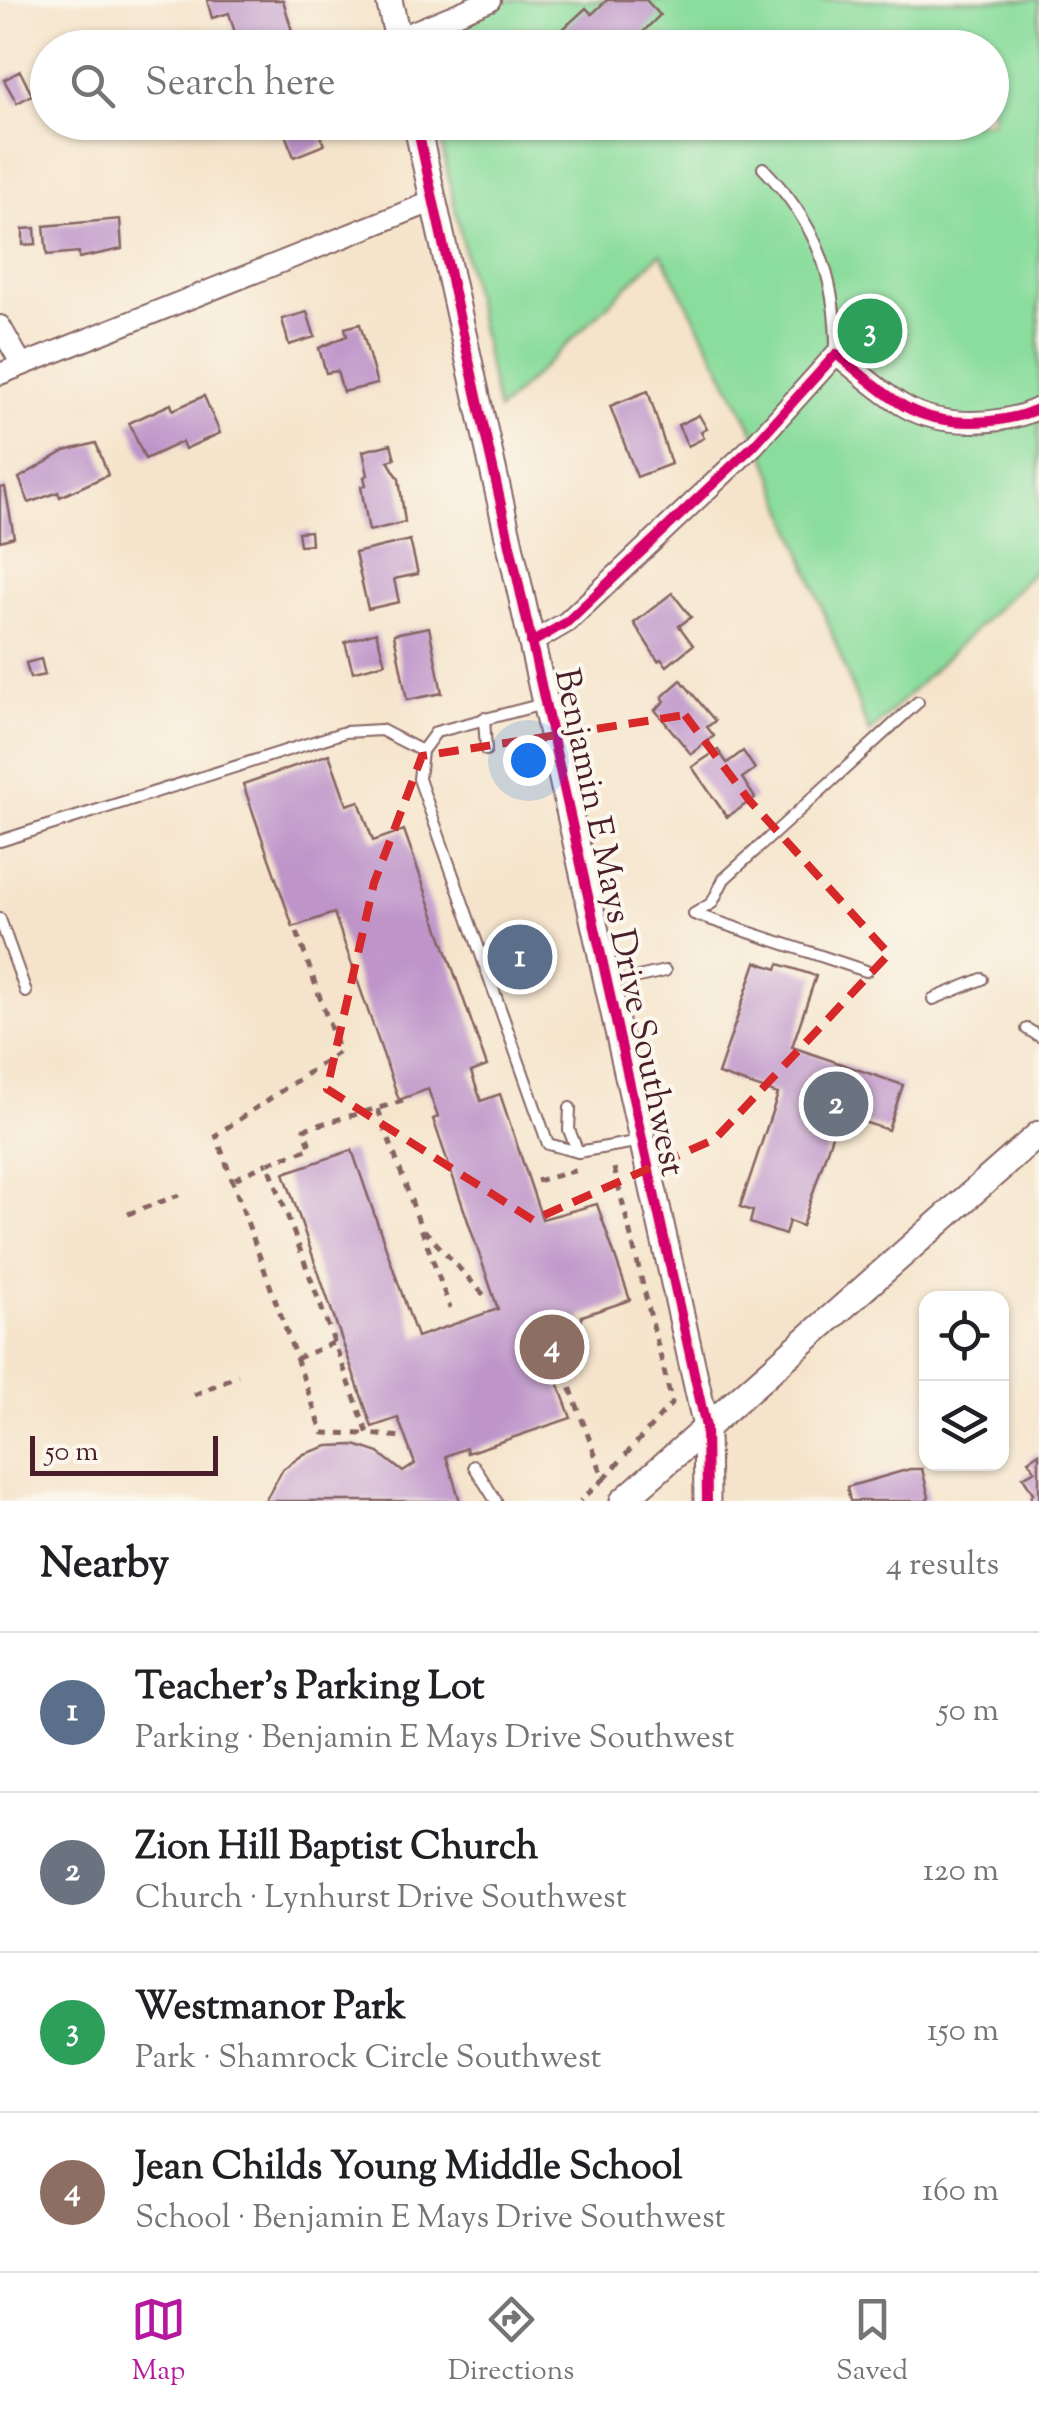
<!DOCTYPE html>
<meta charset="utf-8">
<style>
body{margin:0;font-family:"Sorts Mill Goudy",serif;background:#f2f2f2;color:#202124}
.controls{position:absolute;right:30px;bottom:30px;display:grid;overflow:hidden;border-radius:20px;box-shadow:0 2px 8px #0004}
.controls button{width:90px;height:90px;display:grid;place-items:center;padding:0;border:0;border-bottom:2px solid #e0e0e0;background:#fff;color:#202124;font:50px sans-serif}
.scale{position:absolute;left:30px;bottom:25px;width:188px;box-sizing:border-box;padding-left:10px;border:5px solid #4a1f2b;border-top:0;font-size:28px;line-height:35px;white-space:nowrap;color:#4a1f2b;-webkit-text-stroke:8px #fbf7ec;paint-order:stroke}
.you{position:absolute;left:528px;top:760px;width:35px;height:35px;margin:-25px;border:8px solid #fff;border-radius:50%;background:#1a73e8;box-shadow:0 0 0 15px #1a73e833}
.badge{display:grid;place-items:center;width:65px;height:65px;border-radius:50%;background:#b5179e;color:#fff;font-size:32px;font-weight:700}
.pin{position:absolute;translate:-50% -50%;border:5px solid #fff;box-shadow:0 2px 10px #0006}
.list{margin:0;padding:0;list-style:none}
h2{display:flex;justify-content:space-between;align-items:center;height:130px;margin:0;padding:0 40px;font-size:42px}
h2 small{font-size:32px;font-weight:400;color:#757577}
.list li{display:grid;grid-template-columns:65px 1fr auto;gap:30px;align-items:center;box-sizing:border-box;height:160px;padding:0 40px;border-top:2px solid #e0e0e0}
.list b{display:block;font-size:38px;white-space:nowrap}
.list p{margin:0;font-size:32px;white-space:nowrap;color:#757577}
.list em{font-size:32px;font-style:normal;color:#757577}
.icon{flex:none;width:55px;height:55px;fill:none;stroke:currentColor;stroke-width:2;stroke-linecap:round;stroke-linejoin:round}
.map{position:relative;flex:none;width:1039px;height:1501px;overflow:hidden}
.search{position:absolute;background:#fff;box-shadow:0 2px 8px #0004;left:30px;right:30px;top:30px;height:110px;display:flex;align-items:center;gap:25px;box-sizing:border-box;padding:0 35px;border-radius:55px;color:#757577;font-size:38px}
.sheet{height:770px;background:#fff}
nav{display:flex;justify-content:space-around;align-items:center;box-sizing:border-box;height:140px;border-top:2px solid #e0e0e0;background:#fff;font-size:28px;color:#757577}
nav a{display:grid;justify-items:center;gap:5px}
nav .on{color:#b5179e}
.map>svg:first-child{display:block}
</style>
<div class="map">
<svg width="1039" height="1501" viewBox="0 0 1039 1501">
<rect width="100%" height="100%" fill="#fbf7ec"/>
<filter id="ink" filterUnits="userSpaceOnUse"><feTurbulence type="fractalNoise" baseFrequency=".01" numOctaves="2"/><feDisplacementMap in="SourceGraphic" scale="20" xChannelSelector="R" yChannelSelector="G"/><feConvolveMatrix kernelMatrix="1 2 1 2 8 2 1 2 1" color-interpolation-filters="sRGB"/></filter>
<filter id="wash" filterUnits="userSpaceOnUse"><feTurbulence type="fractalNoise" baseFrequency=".0048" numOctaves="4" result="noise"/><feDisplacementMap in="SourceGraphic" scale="40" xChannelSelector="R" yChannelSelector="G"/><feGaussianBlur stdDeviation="2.25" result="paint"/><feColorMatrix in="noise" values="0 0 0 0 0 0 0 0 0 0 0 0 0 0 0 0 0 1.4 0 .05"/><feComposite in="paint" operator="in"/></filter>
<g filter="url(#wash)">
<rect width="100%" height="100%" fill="#f5e4cb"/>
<polygon fill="#8bdd9d" stroke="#6a7e64" stroke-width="2.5" points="485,0 1039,0 1039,567 869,733 763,449 661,253 498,411 437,123 992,122 992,48 436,48"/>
<g id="blocks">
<g fill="#be94c9">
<polygon points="207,0 283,0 294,38 266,46 262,31 238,43 229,13 212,18"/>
<polygon points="607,0 646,0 660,15 627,48 560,48 552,39 586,8 592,14"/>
<polygon points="20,71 32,95 17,103 4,80"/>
<polygon points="280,122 315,122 324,145 294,157"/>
<polygon points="120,219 122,249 79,258 79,252 47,255 44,226"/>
<polygon points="35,228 36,244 23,245 23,229"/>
<polygon points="307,312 315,337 289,345 282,319"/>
<polygon points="360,324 377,384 343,392 337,371 326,373 319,348 347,336 345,328"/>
<polygon points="648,391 671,464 637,477 610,406"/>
<polygon points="204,396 220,433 185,449 182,442 145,459 129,423 171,404 173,410"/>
<polygon points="699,415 707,429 701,432 704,438 688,446 678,425"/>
<polygon points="96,443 108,475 60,497 58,492 29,503 19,478 65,451"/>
<polygon points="391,444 395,459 388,461 399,479 405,522 369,531 361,487 366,485 364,477 368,475 363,451"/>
<polygon points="5,487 14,537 0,541 0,488"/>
<polygon points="310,531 311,544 300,545 298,532"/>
<polygon points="410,540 418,574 394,579 399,602 368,609 355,553"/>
<polygon points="672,593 691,617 679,626 693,645 667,666 661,659 658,661 634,623"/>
<polygon points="429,627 442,693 407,700 394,634"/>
<polygon points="376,632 385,663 353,672 345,642"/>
<polygon points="41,659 45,675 30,678 26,663"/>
<polygon points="681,680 715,721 707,727 714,736 691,754 655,710 665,701 662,697"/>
<polygon points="718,750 727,763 743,751 755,769 742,778 755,798 727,817 692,767"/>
<polygon points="329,754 347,805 359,801 373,841 404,830 487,1066 471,1072 481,1101 500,1094 542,1219 597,1204 630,1300 582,1316 580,1348 553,1370 571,1418 467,1453 466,1448 446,1456 460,1501 265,1501 283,1469 304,1454 328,1446 355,1445 379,1453 403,1472 415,1464 398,1418 372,1427 284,1173 352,1150 417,1337 498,1309 433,1119 438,1117 428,1089 399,1100 334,913 293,927 243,784"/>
<polygon points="756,962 777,969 779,964 816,976 792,1047 903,1085 888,1130 839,1114 802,1226 789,1221 785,1235 750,1223 753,1211 740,1207 778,1094 718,1074"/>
<polygon points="1039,1453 1039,1501 1030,1501 1033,1493 1023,1477 1035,1470 1028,1460"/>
<polygon points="910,1469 922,1469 929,1497 926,1501 850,1501 847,1487"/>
</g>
</g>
</g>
<g filter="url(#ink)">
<use href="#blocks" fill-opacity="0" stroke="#866463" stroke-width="2.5"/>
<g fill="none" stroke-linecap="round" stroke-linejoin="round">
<g stroke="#866463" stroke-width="14">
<g id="service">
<path d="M763,168c53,55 74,109 73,186"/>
<polyline points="543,704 436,732 422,751 419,779 548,1144 578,1152 641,1141"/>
<polyline points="484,718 486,750"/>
<polyline points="0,841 345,732 381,730 422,751"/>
<polyline points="694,914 712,903 724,879 918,702"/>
<polyline points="694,914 866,971"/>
<polyline points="0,919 26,992"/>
<polyline points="607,984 665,971"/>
<polyline points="933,999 982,979"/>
<polyline points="1027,1029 1039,1036"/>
<polyline points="570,1108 569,1130 578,1152"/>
<polyline points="474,1466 496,1501"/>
</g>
</g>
<g stroke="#866463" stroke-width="24">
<g id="minor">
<polyline points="398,38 490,0"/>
<polyline points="0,326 22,365"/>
<polyline points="0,374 434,201"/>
<path d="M531,643l36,-21 187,-177 82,-91c22,17 44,38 68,52 37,22 99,20 135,2"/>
</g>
</g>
<g stroke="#866463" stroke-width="29">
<g id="tertiary">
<polyline points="389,0 400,48"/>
<polyline points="416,122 706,1427 707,1501"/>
<polyline points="623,1501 1039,1134"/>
</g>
</g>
<g stroke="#866463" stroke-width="5" stroke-dasharray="8 8" stroke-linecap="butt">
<polyline points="297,932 339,1052 216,1135 323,1433 368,1434"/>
<polyline points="403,1101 304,1129 311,1148 268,1163 368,1434 403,1437"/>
<polyline points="378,1109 450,1308"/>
<polyline points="235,1179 268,1163"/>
<polyline points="537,1181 578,1170"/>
<polyline points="128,1214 179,1195"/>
<polyline points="424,1230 484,1295"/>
<polyline points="296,1359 333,1343"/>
<polyline points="565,1373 604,1479 580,1501"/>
<polyline points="194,1395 238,1375"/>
<polyline points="604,1479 672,1403 613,1164"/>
</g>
<use href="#service" stroke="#fff" stroke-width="10"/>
<use href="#minor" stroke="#fff" stroke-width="20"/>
<use href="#tertiary" stroke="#fff" stroke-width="25"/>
<g stroke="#fbf7ec" stroke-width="16">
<g id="cycleway">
<polyline points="416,122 706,1427 707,1501"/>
<path d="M531,643l36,-21 187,-177 82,-91c22,17 44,38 68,52 37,22 99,20 135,2"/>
</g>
</g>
<use href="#cycleway" stroke="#d6006c" stroke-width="10"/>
</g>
</g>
<path fill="none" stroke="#d62828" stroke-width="8" stroke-dasharray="20 12" stroke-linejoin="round" d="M685,715l64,85 140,154 -174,185 -182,81 -206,-131 47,-206 48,-127z"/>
<g text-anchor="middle" stroke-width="8" stroke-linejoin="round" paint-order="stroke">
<g font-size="35" fill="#4a1f2b" stroke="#fbf7ec">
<text transform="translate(621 922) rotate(78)" y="12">Benjamin E Mays Drive Southwest</text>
</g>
</g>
</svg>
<div class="controls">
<button><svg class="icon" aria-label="locate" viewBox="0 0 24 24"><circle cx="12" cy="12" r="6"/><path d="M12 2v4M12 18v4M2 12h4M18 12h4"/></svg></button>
<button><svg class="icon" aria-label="layers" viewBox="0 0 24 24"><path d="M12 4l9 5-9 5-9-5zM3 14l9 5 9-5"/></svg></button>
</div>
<div class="scale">50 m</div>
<div class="you"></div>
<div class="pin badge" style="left:520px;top:957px;background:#5c6f8a">1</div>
<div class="pin badge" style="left:836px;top:1104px;background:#6b7280">2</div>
<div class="pin badge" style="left:870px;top:331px;background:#2e9e5b">3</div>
<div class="pin badge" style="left:552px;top:1347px;background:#8d6e63">4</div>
<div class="search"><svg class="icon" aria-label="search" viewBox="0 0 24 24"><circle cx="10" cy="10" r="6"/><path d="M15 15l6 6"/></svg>Search here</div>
</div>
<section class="sheet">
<h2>Nearby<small>4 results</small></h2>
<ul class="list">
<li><span class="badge" style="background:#5c6f8a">1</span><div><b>Teacher's Parking Lot</b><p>Parking · Benjamin E Mays Drive Southwest</p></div><em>50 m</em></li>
<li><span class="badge" style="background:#6b7280">2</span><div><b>Zion Hill Baptist Church</b><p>Church · Lynhurst Drive Southwest</p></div><em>120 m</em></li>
<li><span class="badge" style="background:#2e9e5b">3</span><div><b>Westmanor Park</b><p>Park · Shamrock Circle Southwest</p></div><em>150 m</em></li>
<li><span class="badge" style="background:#8d6e63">4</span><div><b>Jean Childs Young Middle School</b><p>School · Benjamin E Mays Drive Southwest</p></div><em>160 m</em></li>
</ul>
</section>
<nav>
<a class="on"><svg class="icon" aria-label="map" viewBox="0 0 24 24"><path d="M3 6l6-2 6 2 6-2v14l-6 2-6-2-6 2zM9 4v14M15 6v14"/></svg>Map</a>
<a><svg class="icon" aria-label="directions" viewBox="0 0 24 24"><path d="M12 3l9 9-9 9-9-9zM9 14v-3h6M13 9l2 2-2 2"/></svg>Directions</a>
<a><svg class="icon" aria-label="saved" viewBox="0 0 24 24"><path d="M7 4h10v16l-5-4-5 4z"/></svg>Saved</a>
</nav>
